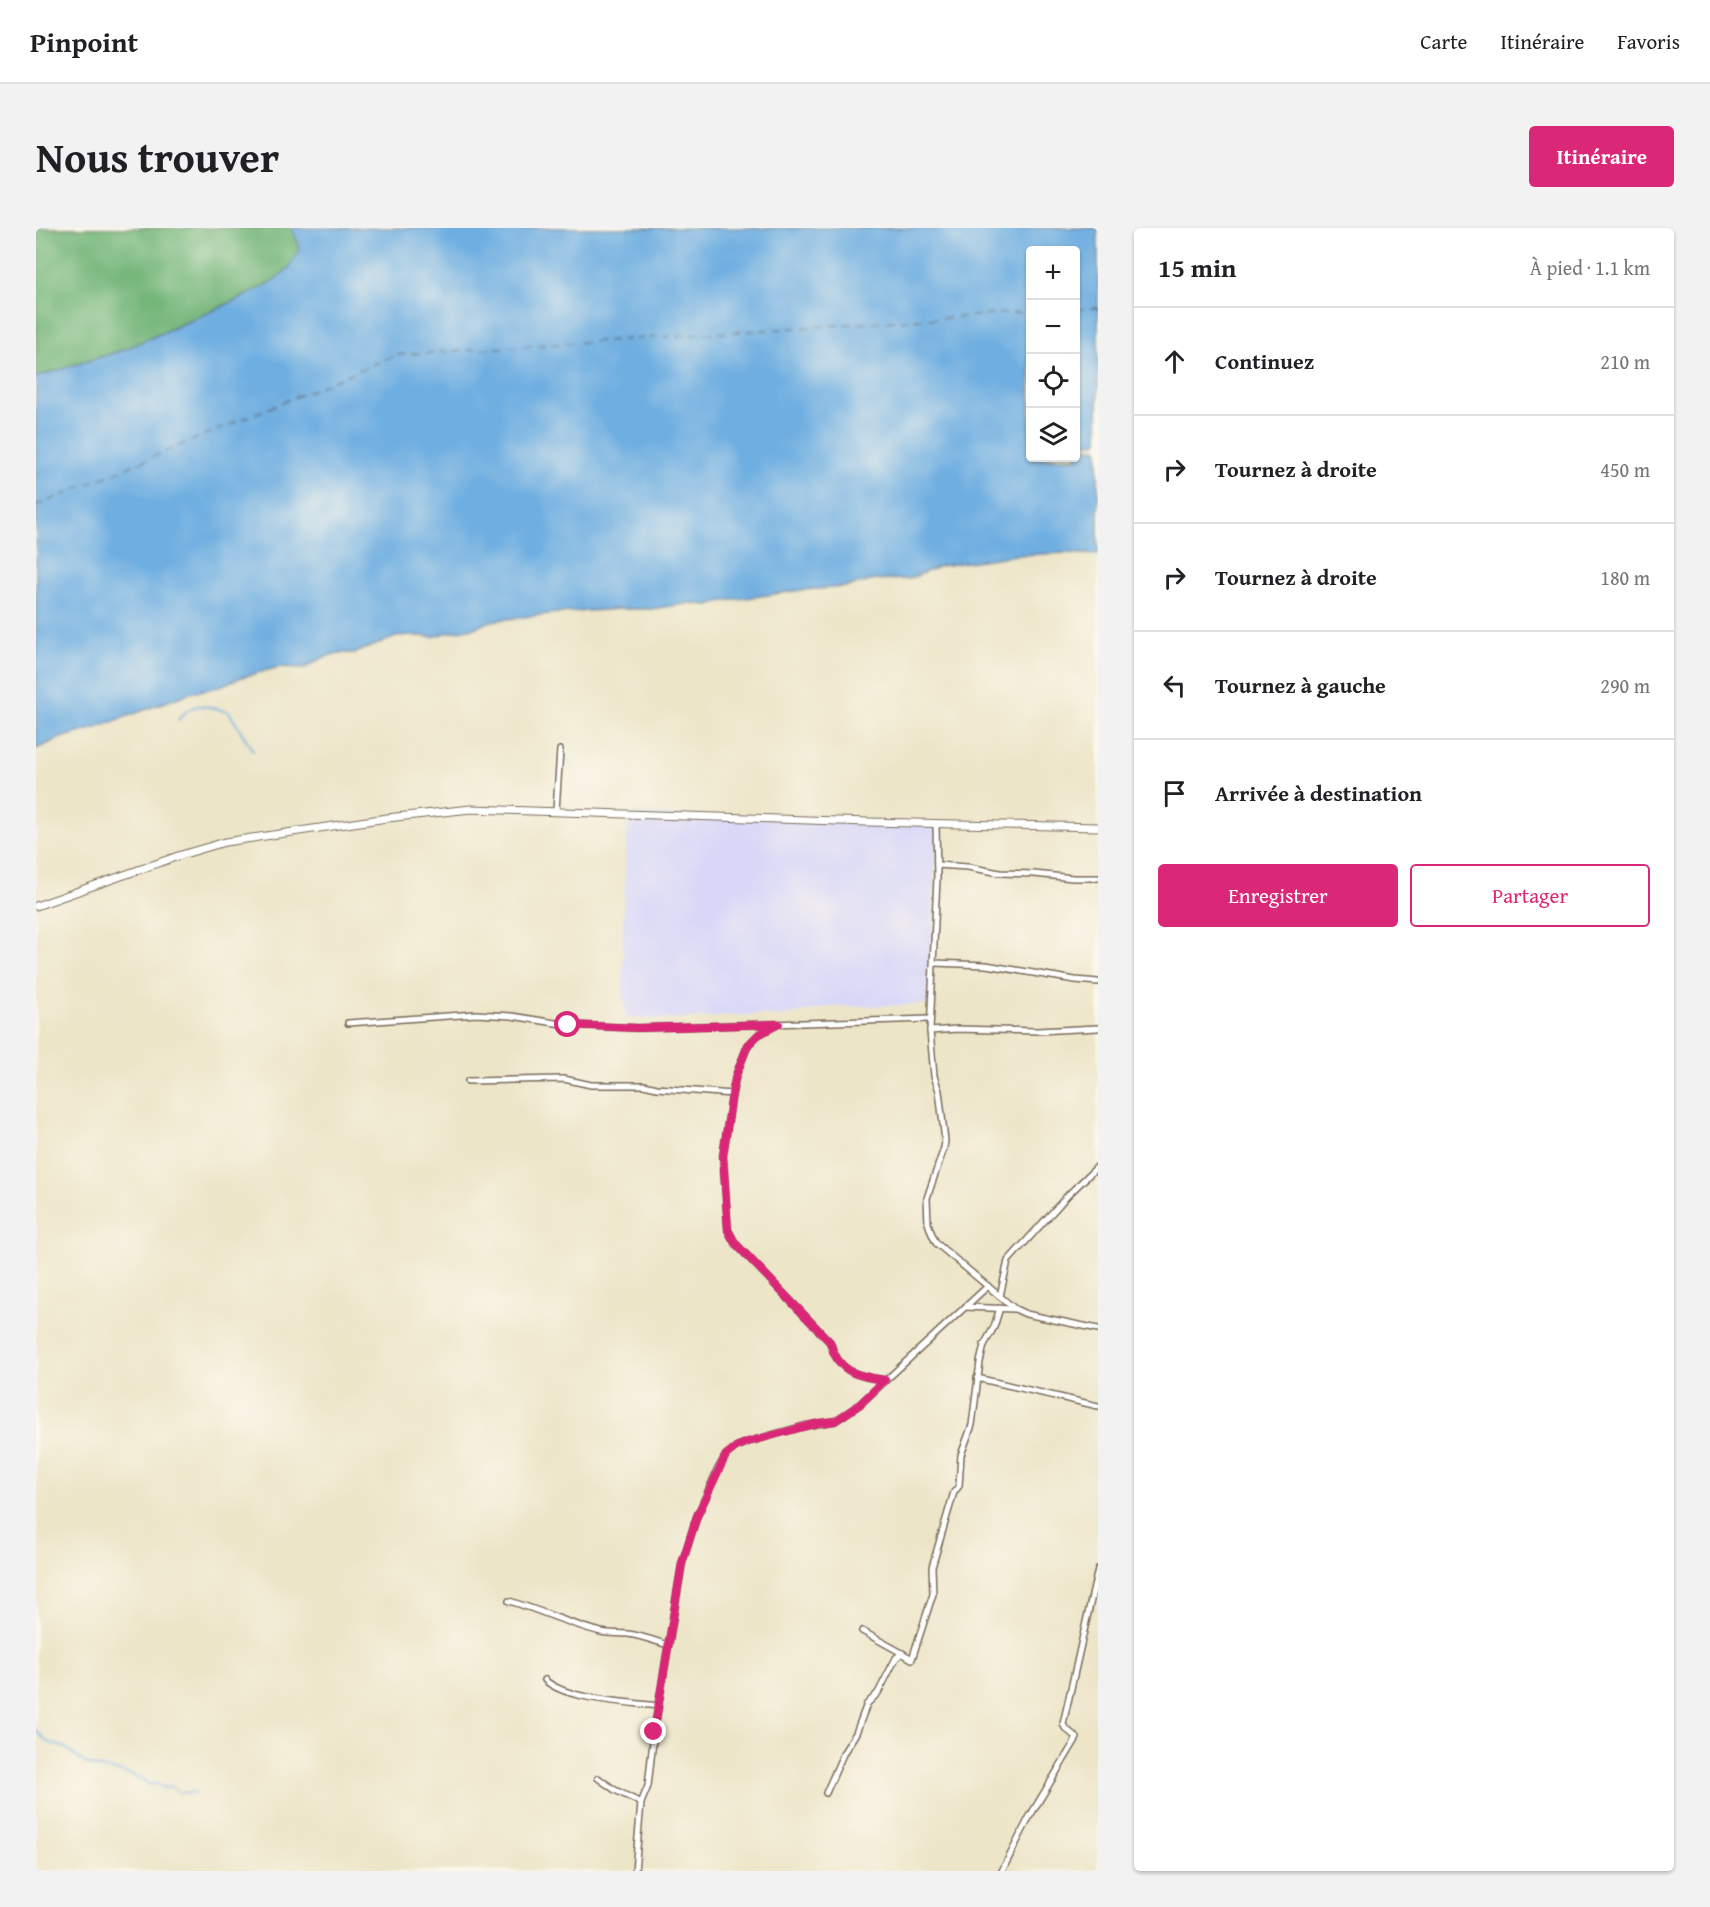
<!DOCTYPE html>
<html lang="fr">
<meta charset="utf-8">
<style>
body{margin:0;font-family:"Gentium Book Plus",serif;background:#f2f2f2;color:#202124}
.controls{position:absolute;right:18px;top:18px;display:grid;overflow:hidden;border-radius:6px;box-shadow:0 2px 4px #0004}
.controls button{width:54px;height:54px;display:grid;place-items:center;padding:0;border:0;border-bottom:2px solid #e0e0e0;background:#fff;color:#202124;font:30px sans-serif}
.stop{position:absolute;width:18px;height:18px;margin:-14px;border:4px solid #db2777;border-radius:50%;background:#fff}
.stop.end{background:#db2777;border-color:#fff;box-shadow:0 2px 6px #0008}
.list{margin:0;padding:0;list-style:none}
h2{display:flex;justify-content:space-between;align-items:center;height:78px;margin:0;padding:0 24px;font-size:26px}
h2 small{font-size:20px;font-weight:400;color:#757577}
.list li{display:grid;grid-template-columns:39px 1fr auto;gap:18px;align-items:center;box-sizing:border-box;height:108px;padding:0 24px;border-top:2px solid #e0e0e0}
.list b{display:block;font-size:22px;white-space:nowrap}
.list em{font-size:20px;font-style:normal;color:#757577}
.actions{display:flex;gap:12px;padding:18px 24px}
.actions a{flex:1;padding:14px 0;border:2px solid #db2777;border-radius:6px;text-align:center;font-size:21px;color:#db2777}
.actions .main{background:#db2777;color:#fff}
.icon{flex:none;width:33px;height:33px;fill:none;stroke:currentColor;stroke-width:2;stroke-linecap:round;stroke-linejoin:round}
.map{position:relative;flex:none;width:1062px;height:1643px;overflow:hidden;border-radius:6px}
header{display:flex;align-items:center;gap:36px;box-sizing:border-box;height:84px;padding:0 30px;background:#fff;border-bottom:2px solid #e0e0e0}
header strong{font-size:28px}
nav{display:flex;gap:33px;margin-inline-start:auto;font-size:21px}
.intro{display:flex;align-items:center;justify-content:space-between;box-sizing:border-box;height:144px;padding:0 36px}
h1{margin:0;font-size:42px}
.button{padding:15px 27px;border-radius:6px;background:#db2777;color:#fff;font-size:21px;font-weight:700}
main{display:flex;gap:36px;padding:0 36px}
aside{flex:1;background:#fff;border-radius:6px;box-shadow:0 2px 4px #0004}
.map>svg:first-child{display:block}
</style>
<header>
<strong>Pinpoint</strong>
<nav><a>Carte</a><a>Itinéraire</a><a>Favoris</a></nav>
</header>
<div class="intro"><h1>Nous trouver</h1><a class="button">Itinéraire</a></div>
<main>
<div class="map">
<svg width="1062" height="1643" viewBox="0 0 1062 1643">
<rect width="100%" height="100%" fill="#fbf7ec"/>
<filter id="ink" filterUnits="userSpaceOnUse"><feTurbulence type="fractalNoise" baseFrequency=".0167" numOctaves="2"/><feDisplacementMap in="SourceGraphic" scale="12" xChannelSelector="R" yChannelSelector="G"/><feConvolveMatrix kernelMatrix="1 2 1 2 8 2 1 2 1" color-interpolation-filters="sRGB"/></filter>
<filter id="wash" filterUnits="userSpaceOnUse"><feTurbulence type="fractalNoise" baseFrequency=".008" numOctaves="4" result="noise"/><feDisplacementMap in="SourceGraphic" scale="24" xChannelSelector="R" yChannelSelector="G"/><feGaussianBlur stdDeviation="1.35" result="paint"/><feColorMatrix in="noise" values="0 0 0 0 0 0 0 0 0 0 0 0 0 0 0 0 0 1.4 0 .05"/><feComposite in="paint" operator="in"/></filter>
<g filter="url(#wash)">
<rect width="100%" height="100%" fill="#ede5c8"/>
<polygon fill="#d8d7f8" points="592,586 898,595 900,606 895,776 793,779 743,789 723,786 665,790 624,791 590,789 587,772 587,693"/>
<polygon fill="#73b679" stroke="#57704c" stroke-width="1.5" points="0,0 255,0 262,14 263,22 253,40 234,55 203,71 87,122 0,149"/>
<path fill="#6eaee1" stroke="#546c80" stroke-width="1.5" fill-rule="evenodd" d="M255,0h807v214l-14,2 -6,2 20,3v106l-31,-2 -51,2 -76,11 -31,13 -34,1 -29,7 -44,3 -84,12 -9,3 -19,-2 -39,6h-32l-63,4 -65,8 -17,7 -28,5 -13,4 -27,-2 -10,2 -41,16h-17l-16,5 -17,10 -26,-1 -40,11 -21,9 -28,6 -94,35 -35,10 -25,11v-372l87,-27 116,-51 31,-16 19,-15 10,-18 -1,-8zM1040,22v208h-46v-208z"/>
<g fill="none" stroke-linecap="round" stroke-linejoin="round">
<g stroke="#6eaee1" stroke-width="2">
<path d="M142,492c17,-21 28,-14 51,-8l24,39"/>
<path d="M0,1502c4,4 8,10 14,13 5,3 13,2 17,6 9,8 17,15 28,18 19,4 38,5 54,17h8l7,4 7,-1 8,5 17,1"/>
</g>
<g stroke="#4d5862" stroke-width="1.5" stroke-dasharray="8 6" stroke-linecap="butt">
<polyline points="1040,81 1062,80"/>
<polyline points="0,278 359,127 994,84"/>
</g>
</g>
</g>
<g filter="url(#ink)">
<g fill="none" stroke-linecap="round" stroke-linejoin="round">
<g stroke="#796b5a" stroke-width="8">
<g id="minor">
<polyline points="520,583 524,522"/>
<polyline points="900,596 901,650 894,803 898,848 903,863 909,913 908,920 891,970 892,995 895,1004 900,1015 979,1081 990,1086 1062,1101"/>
<polyline points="901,637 932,639 964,645 998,646 1037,650 1062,650"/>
<polyline points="898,735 950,737 1039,752 1062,754"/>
<polyline points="312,795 440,786 476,788 532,797 602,800 894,791"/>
<path d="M740,797l-18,10 -10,10 -12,30 -4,19 -9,62 5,74 7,13 95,99c8,30 26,34 54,38"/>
<polyline points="894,803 921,801 1001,803 1062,800"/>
<polyline points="432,853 528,851 555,857 608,857 621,860 696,866"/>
<polyline points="964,1068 972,1033 1032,967 1062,938"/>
<polyline points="929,1079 978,1081"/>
<polyline points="941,1150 1062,1178"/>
<path d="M473,1373c31,9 60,23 92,31 8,2 18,1 27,2 14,2 27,7 40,11"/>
<polyline points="826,1403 866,1425"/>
<path d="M509,1452c21,20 84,22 113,26"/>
<polyline points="562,1550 579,1562 605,1575"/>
<polyline points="790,1565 808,1524 820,1505 831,1476 842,1465 860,1430 866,1425 876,1431 897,1366 896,1339 918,1264 923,1258 925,1227 936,1197 944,1134 948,1117 958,1099 964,1080"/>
<polyline points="599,1643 605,1575 612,1558 618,1504 646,1336 661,1288 683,1239 690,1227 700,1219 712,1214 768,1198 799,1193 823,1177 952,1058"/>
<polyline points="966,1643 994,1588 1041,1510 1029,1500 1027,1496 1062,1341"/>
</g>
</g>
<g stroke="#796b5a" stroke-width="9">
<polyline id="tertiary" points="0,678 145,627 189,614 351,590 435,581 832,594 1062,599"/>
</g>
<use href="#minor" stroke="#fff" stroke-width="5"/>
<use href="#tertiary" stroke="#fff" stroke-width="7"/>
</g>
</g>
<g fill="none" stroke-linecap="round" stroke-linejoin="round" filter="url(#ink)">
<path stroke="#db2777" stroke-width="8" d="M532,797l70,3 141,-4 -21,11 -10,10 -12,30 -4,19 -9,62 5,74 7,13 95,99c8,30 26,34 55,38l-26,25 -24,16 -17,2 -70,19 -12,5 -10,8 -29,61 -15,47 -28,169"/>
</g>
</svg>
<div class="controls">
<button>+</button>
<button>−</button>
<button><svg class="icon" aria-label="locate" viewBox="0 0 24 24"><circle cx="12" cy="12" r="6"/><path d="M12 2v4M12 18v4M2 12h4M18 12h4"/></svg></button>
<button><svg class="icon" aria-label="layers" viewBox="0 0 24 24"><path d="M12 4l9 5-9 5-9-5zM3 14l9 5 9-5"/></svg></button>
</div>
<div class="stop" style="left:532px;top:797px"></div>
<div class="stop end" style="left:618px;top:1504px"></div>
</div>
<aside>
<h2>15 min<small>À pied · 1.1 km</small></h2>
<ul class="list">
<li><svg class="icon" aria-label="ahead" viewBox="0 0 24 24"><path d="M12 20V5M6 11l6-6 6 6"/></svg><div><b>Continuez</b></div><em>210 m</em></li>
<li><svg class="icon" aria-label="right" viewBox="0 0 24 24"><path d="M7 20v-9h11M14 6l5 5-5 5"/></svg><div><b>Tournez à droite</b></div><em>450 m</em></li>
<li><svg class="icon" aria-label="right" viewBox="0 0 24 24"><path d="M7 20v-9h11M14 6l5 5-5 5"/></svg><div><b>Tournez à droite</b></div><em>180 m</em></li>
<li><svg class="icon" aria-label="left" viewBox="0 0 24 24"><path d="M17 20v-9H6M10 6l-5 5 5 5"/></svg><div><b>Tournez à gauche</b></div><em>290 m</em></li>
<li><svg class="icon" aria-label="arrive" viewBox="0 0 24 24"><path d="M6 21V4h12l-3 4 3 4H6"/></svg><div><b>Arrivée à destination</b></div></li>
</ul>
<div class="actions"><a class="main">Enregistrer</a><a>Partager</a></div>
</aside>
</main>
